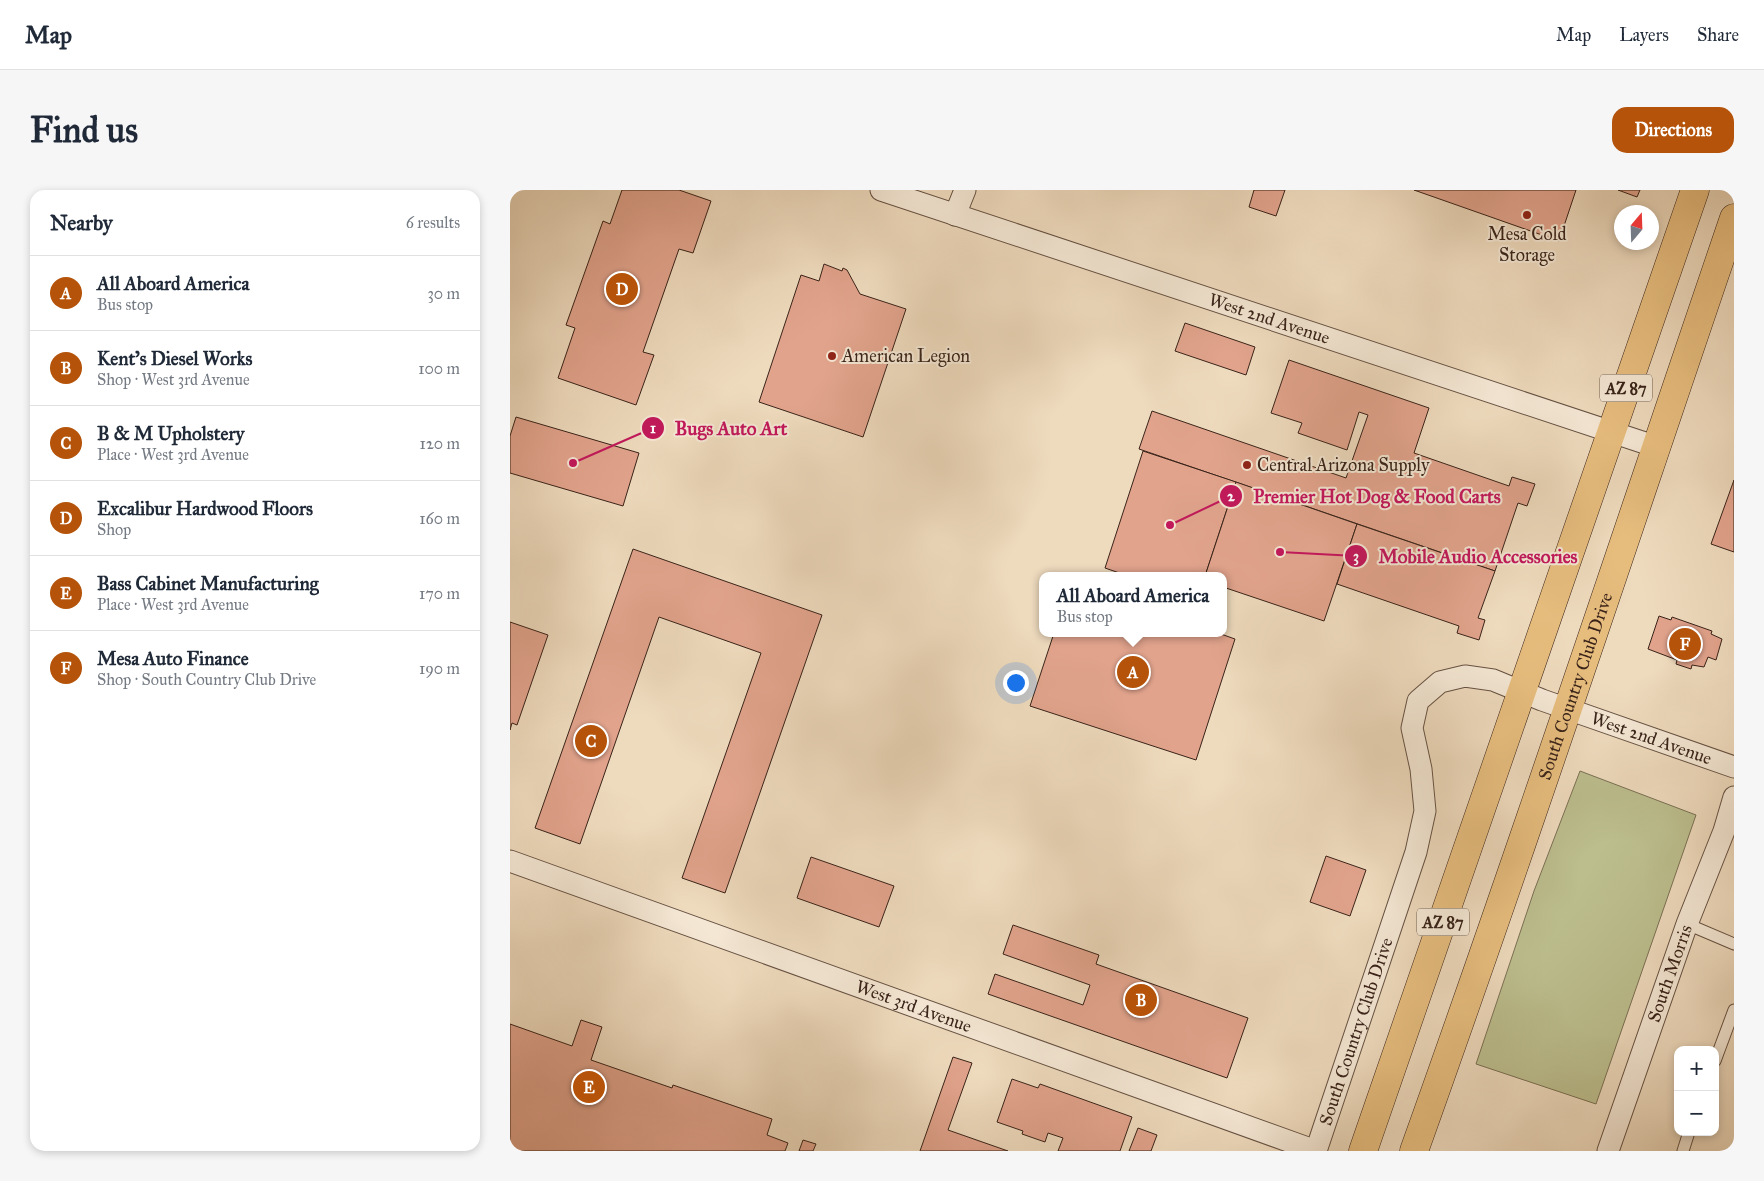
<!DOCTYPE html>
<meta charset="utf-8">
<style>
body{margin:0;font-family:"IM FELL Great Primer",serif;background:#f6f6f7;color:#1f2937}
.controls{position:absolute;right:15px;bottom:15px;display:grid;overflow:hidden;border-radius:10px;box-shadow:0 2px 8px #0003}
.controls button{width:45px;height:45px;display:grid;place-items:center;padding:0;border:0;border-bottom:1px solid #e0e1e3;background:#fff;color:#1f2937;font:25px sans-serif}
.compass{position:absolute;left:1104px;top:15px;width:45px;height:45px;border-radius:50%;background:#fff;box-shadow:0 2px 8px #0003;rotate:19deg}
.you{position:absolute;left:505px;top:492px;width:18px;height:18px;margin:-12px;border:4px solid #fff;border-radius:50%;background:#1a73e8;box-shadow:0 0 0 8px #1a73e833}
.badge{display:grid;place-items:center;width:32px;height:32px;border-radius:50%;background:#b45309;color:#fff;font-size:16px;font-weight:700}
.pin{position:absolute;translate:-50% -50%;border:2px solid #fff;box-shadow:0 1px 5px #0006}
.popup{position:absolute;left:529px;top:382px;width:188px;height:65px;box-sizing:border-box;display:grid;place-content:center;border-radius:10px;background:#fff;filter:drop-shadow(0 1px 4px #0005);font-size:16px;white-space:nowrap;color:#747a83}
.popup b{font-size:19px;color:#1f2937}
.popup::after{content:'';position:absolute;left:50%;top:100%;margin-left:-10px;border:10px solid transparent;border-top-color:#fff}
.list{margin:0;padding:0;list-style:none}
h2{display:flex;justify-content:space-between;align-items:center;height:65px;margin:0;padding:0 20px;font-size:21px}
h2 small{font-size:16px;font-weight:400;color:#747a83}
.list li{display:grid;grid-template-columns:32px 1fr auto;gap:15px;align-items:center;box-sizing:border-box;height:75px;padding:0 20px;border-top:1px solid #e0e1e3}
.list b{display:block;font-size:19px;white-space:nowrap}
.list p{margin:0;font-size:16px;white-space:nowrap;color:#747a83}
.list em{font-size:16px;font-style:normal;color:#747a83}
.map{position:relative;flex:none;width:1224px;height:961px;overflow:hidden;border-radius:15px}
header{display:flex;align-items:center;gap:30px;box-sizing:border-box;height:70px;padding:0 25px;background:#fff;border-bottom:1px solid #e0e1e3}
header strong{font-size:24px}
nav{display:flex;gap:28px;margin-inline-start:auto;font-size:18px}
.intro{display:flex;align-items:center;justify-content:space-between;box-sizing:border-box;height:120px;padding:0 30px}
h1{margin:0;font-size:35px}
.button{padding:12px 22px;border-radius:15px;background:#b45309;color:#fff;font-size:18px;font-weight:700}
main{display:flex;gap:30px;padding:0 30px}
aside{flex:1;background:#fff;border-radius:15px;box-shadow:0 2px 8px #0003}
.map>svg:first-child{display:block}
</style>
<header>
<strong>Map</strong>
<nav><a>Map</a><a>Layers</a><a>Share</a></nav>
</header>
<div class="intro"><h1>Find us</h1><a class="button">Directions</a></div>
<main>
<aside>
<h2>Nearby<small>6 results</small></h2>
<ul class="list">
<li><span class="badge">A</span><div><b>All Aboard America</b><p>Bus stop</p></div><em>30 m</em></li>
<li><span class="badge">B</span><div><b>Kent's Diesel Works</b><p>Shop · West 3rd Avenue</p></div><em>100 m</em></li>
<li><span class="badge">C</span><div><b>B &amp; M Upholstery</b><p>Place · West 3rd Avenue</p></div><em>120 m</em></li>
<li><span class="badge">D</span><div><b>Excalibur Hardwood Floors</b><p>Shop</p></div><em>160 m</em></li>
<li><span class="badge">E</span><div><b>Bass Cabinet Manufacturing</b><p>Place · West 3rd Avenue</p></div><em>170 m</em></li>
<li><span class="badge">F</span><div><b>Mesa Auto Finance</b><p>Shop · South Country Club Drive</p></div><em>190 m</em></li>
</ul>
</aside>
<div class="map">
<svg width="1224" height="961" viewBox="0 0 1224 961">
<rect width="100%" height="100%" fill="#eedabd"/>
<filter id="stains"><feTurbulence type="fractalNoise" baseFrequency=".004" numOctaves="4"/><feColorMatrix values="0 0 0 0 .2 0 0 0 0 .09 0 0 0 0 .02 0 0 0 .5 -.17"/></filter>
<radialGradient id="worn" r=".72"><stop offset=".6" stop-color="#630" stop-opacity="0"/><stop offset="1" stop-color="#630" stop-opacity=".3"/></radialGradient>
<polygon fill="#bcbe8e" stroke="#7a7054" points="1070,581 1186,625 1086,914 966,874 1024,701"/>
<g fill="#e1a38c" stroke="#392319">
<polygon points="112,0 169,0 201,11 183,63 169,59 133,162 144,165 126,215 48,188 65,138 56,135 93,31 100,34"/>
<polygon points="744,0 775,0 766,26 739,17"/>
<polygon points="904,0 1066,0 1049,51"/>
<polygon points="1108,0 1130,0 1127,7"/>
<polygon points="314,74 332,81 333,78 337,80 350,104 396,119 353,247 249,212 291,85 309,91"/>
<polygon points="675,133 745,157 736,185 665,161"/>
<polygon points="779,170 919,218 904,263 999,296 1002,287 1025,294 1017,316 1008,313 985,381 629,259 642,221 836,288 858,225 849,222 837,260 788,243 792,233 761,223"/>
<polygon points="6,227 129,263 113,316 0,283 0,246"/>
<polygon points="633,261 726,292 695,386 618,386 595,378"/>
<polygon points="1224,290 1224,362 1201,354"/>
<polygon points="726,292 847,334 814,431 713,397 713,386 695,386"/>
<polygon points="847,334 985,381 968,428 975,430 969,450 947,443 949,436 827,394"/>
<polygon points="123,359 312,425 215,703 172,688 251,463 149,427 70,654 25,638"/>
<polygon points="1149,426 1161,430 1162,427 1202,441 1201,444 1212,449 1206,470 1198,467 1194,477 1182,475 1181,479 1166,474 1167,470 1138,459"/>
<polygon points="0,432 38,445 7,535 2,533 0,540"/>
<polygon points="544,443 708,443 725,449 686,570 520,516"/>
<polygon points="816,666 856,680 840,726 800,712"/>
<polygon points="301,667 384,696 369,737 287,708"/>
<polygon points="503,735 589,765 586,774 738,828 717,888 478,804 485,784 573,815 580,795 493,764"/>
<polygon points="71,830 92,837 81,870 162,898 163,895 262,929 257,945 278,953 275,961 0,961 0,834 62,856"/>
<polygon points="443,867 462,873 438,940 498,961 410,961"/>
<polygon points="502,889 528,898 530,894 622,927 610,961 548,961 553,948 538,943 535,952 512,944 513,941 487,932"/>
<polygon points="628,938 647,945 641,961 619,961"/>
<polygon points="293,950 306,954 303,961 289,961"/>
</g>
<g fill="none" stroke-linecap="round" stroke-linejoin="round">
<g stroke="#665142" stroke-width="13">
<g id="lane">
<polyline points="1177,734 1224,754"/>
<polyline points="1205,871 1224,820"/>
<polyline points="1173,961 1179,942"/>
</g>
</g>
<g stroke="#665142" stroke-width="23">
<g id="street">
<path id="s1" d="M371,0l776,257"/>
<polyline points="445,25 455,0"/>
<path id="s2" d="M0,671l806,290"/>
<path id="s3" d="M806,961l100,-299 9,-41 -4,-42 -9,-41 6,-27 22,-19 25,-6 28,4 49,20 192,67"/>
<path id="s4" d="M1098,961l79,-227 37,-93 10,-34"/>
</g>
</g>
<g stroke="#392319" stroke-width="29">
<g id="primary">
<polyline points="853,961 1185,0"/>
<path id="s5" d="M904,961c111,-310 214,-622 320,-933"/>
</g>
</g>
<use href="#lane" stroke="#f4e7d4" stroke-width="11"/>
<use href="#street" stroke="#f4e7d4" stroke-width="21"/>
<use href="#primary" stroke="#e7bd7e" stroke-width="28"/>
</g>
<g fill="#8f2418" stroke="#f4e7d4" stroke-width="2">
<circle cx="1017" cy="25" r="5"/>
<circle cx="322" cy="166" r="5"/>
<circle cx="737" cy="275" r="5"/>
</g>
<g text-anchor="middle" stroke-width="4" stroke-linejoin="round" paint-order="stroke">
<g fill="#f4e7d4" stroke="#715e51" stroke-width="1">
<rect x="1090" y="184.5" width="52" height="27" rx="4"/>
<rect x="907" y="718.5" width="52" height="27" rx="4"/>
</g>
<g font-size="16" font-weight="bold" fill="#392319">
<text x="1116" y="204">AZ 87</text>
<text x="933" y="738">AZ 87</text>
</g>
<g font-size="18" fill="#392319" stroke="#f4e7d4" text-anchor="start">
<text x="1017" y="50" text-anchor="middle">Mesa Cold<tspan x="1017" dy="21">Storage</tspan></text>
<text x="332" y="172">American Legion</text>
<text x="747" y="281">Central Arizona Supply</text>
</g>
<g font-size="18" fill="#392319" stroke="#f4e7d4">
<text dy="6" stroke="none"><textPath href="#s1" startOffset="409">West 2nd Avenue</textPath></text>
<text dy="6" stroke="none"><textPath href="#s5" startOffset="492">South Country Club Drive</textPath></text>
<text dy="6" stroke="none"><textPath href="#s3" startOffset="721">West 2nd Avenue</textPath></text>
<text dy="6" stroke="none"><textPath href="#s4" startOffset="188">South Morris</textPath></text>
<text dy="6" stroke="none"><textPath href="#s2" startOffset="429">West 3rd Avenue</textPath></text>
<text dy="6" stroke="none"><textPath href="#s3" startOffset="126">South Country Club Drive</textPath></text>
</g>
</g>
<path fill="none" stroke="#c2185b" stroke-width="2" d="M63 273L143 238M660 335L721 306M770 362L846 366"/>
<g fill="#c2185b" stroke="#f4e7d4" stroke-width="2">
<circle cx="63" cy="273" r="5"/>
<circle cx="660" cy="335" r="5"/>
<circle cx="770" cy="362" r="5"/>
<circle cx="143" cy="238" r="12"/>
<circle cx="721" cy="306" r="12"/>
<circle cx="846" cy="366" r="12"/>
</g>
<g font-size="15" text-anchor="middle" font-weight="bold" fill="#fff">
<text x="143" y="243">1</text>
<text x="721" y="311">2</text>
<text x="846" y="371">3</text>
</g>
<g font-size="19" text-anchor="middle" font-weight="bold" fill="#c2185b" stroke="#f4e7d4" stroke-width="4" stroke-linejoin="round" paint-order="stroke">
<text x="221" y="245">Bugs Auto Art</text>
<text x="867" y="313">Premier Hot Dog &amp; Food Carts</text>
<text x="968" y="373">Mobile Audio Accessories</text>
</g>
<rect width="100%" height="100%" filter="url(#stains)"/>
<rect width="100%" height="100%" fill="url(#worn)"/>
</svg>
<div class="controls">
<button>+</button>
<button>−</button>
</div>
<svg class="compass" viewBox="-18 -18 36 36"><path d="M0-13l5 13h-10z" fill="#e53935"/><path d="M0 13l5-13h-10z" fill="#747a83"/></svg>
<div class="you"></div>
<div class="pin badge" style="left:623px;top:482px">A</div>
<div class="popup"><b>All Aboard America</b>Bus stop</div>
<div class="pin badge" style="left:631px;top:810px">B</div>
<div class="pin badge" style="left:81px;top:551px">C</div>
<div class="pin badge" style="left:112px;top:99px">D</div>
<div class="pin badge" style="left:79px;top:897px">E</div>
<div class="pin badge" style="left:1175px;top:454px">F</div>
</div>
</main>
